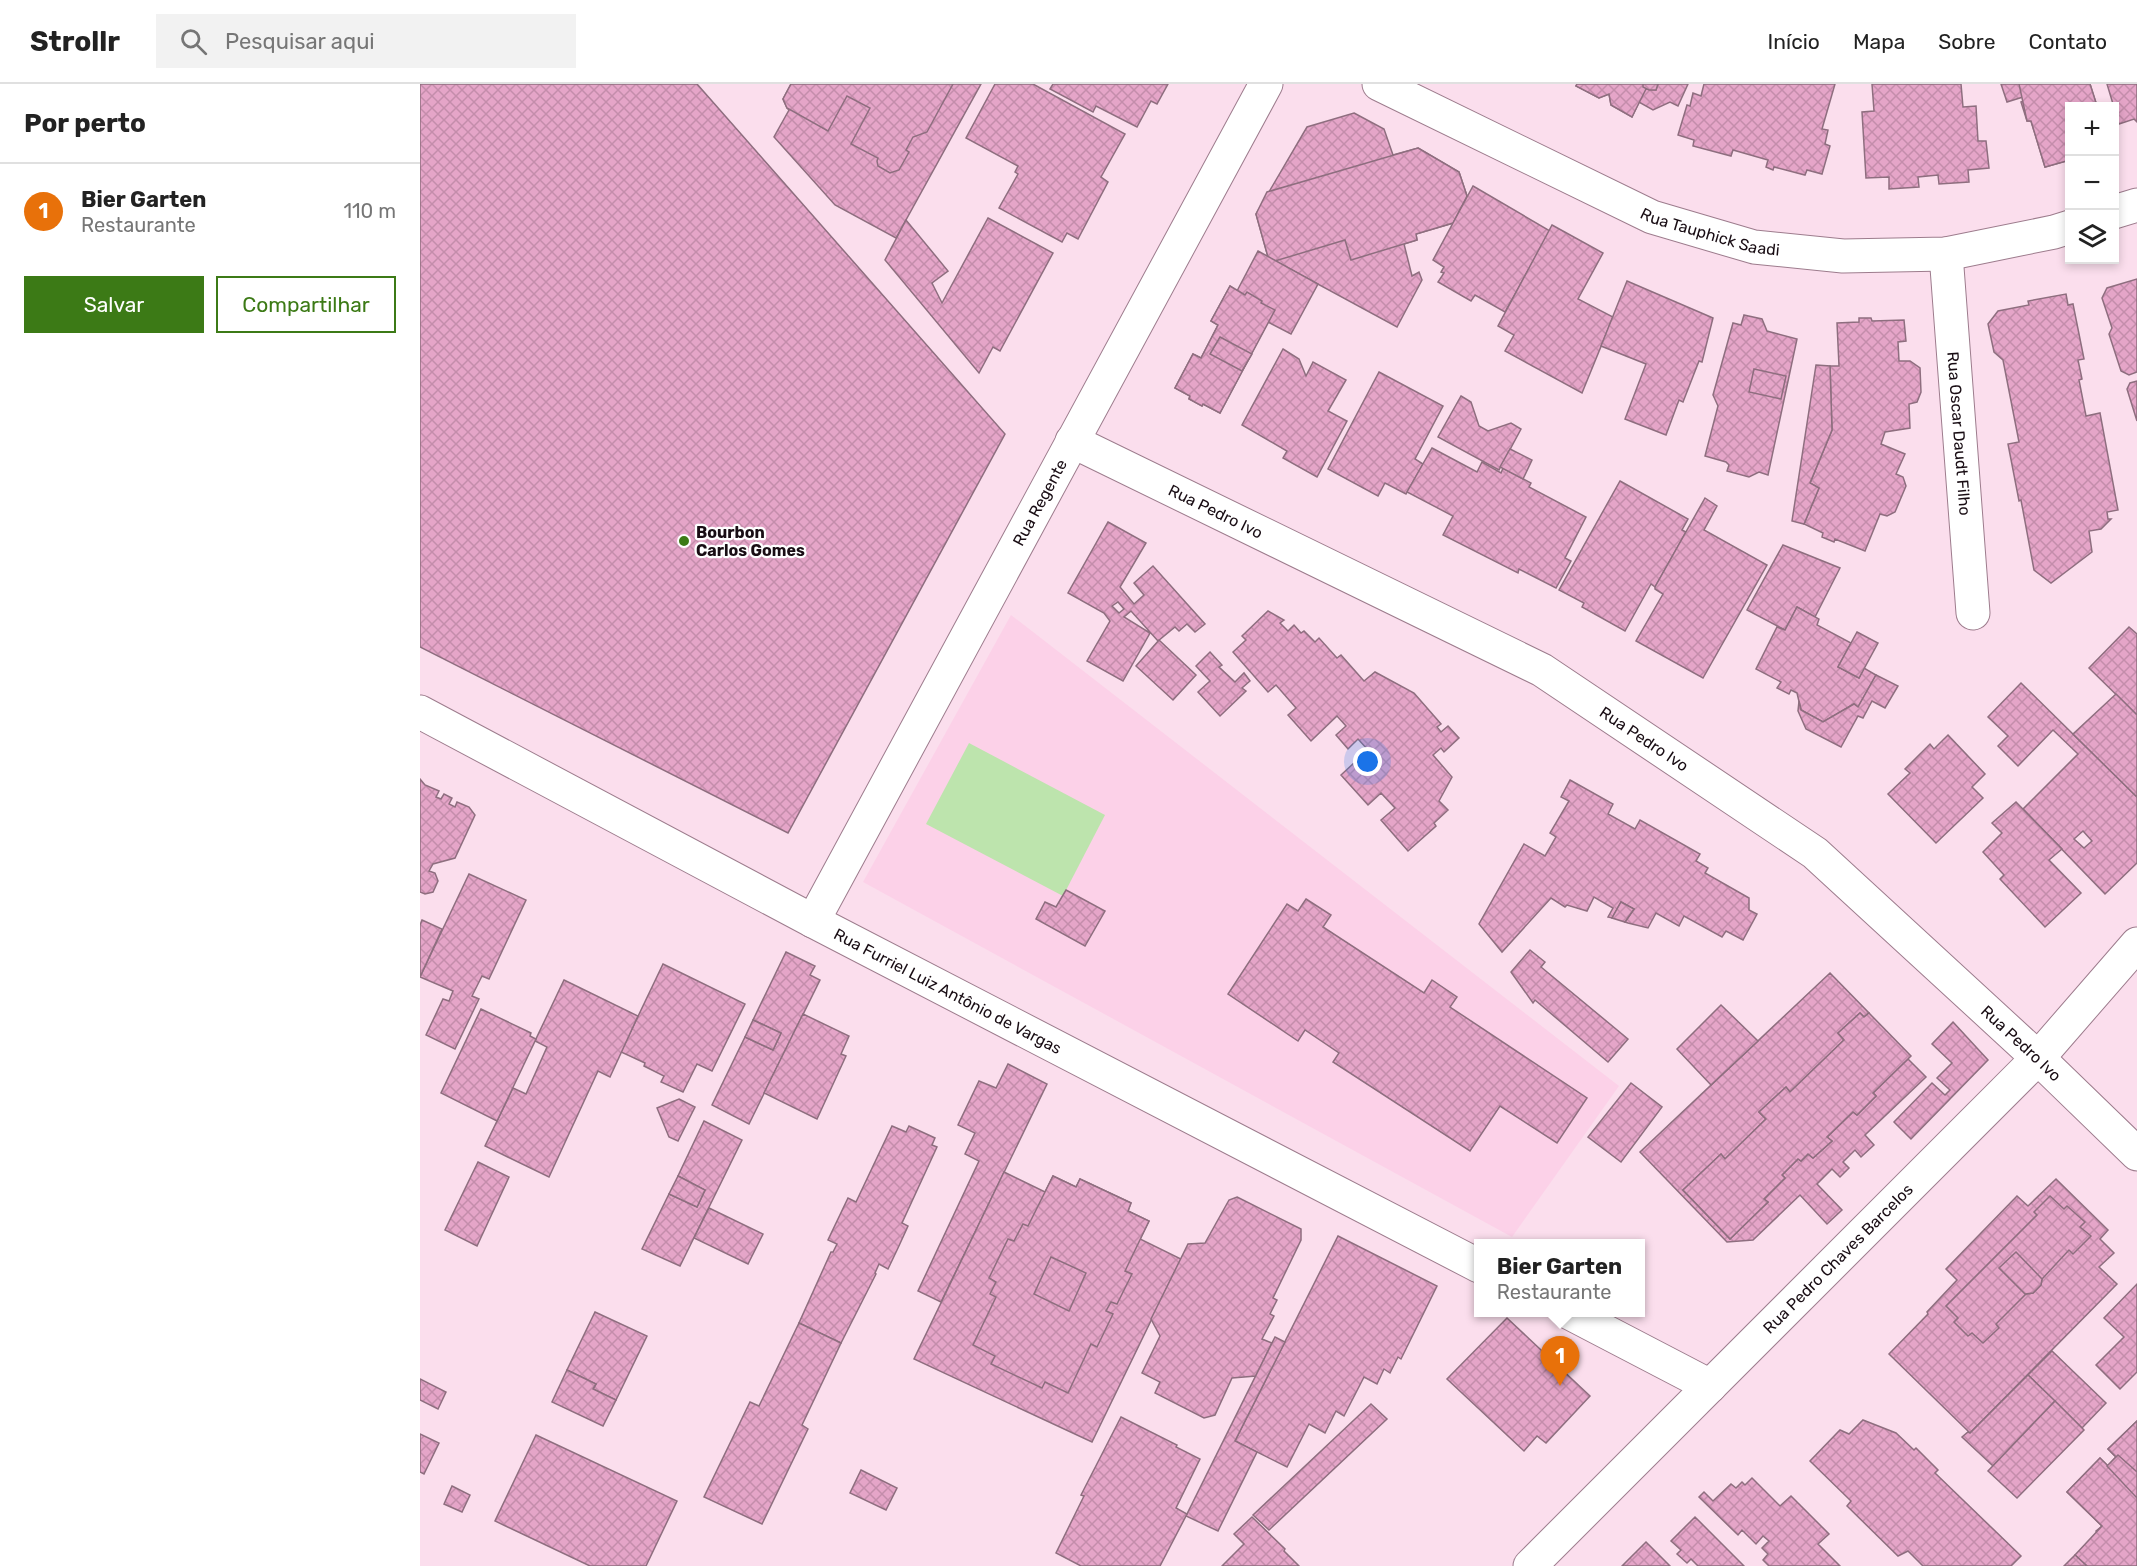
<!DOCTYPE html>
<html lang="pt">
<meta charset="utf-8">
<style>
body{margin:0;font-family:Rubik,sans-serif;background:#f2f2f2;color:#222}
.controls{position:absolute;right:18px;top:18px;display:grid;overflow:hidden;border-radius:0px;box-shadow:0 3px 9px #0003}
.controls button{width:54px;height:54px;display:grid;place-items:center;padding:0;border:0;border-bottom:2px solid #e0e0e0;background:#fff;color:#222;font:30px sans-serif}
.you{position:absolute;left:948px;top:678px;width:21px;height:21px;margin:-15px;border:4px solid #fff;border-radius:50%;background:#1a73e8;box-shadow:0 0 0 9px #1a73e833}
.badge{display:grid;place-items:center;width:39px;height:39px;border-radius:50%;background:#3c7a16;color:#fff;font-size:20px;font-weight:700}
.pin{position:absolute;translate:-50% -50px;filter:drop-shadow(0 2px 3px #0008)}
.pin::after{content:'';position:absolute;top:32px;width:21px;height:18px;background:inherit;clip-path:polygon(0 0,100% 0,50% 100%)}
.popup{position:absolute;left:1054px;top:1155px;width:171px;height:78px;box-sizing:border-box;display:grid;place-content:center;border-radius:0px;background:#fff;filter:drop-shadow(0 2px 4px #0005);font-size:20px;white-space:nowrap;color:#767676}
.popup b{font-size:22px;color:#222}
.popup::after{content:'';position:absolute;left:50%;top:100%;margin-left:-12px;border:12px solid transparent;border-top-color:#fff}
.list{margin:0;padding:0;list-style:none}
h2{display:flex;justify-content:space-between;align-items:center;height:78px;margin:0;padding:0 24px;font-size:26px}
h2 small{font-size:20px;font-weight:400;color:#767676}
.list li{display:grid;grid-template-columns:39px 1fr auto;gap:18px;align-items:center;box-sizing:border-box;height:96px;padding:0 24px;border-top:2px solid #e0e0e0}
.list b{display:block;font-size:22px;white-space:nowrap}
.list p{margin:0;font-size:20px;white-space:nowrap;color:#767676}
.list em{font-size:20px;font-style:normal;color:#767676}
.actions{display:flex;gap:12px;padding:18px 24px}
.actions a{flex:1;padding:14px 0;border:2px solid #3c7a16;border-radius:0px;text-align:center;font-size:21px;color:#3c7a16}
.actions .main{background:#3c7a16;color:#fff}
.icon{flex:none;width:33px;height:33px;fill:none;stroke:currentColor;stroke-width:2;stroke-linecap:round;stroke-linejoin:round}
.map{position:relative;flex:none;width:1717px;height:1482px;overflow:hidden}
header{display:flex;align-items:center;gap:36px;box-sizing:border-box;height:84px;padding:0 30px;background:#fff;border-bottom:2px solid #e0e0e0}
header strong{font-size:28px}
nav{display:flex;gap:33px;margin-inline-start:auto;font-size:21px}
.search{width:420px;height:54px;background:#f2f2f2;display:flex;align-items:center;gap:15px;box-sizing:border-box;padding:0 21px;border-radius:0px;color:#767676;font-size:22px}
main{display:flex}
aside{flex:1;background:#fff}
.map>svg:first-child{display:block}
</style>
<header>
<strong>Strollr</strong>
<div class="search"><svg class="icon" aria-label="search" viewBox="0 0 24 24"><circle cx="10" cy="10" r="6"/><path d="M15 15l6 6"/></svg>Pesquisar aqui</div>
<nav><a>Início</a><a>Mapa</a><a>Sobre</a><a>Contato</a></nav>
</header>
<main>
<aside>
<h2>Por perto<small></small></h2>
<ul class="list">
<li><span class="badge" style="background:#e8710a">1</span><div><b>Bier Garten</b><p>Restaurante</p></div><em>110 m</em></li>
</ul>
<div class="actions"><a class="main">Salvar</a><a>Compartilhar</a></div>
</aside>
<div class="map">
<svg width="1717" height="1482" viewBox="0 0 1717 1482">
<defs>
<pattern id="building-cross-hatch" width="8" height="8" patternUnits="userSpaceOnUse" patternTransform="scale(1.5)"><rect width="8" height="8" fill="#e5a5c8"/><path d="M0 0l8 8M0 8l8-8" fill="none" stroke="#c48dab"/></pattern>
</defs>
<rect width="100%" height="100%" fill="#fbdeed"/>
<polygon fill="#fcd1e8" points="591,531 1199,1002 1092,1153 443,798"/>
<polygon fill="#bde4ad" points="549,659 685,731 643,812 506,740"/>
<g fill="url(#building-cross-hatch)" stroke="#8e6e7f" stroke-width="1.5" fill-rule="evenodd">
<polygon points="0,0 277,0 585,350 368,749 0,563"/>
<polygon points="371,0 561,0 476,154 415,121 354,53 369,26 367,24 363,15"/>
<polygon points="371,0 533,0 507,48 493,53 486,66 489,68 479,86 470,89 458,82 457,77 458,74 431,60 450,24 427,12 408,47 367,24 363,15"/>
<polygon points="575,0 613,0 705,50 681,93 688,98 658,155 647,149 642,158 579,124 598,90 595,88 598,82 546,54"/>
<polygon points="633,0 748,0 737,20 731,17 717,43 676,22 673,28 630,5"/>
<polygon points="1157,0 1268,0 1258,22 1250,18 1233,26 1219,18 1212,33 1191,21 1189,10 1179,14 1156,2"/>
<polygon points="1157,0 1238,0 1236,6 1226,5 1212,33 1191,21 1189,10 1179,14 1156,2"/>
<polygon points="1223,0 1238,0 1236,6 1229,6 1223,3"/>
<polygon points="1284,0 1415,0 1402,45 1408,46 1405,60 1410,62 1402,90 1387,86 1385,91 1354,83 1353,86 1346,83 1348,76 1313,66 1311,72 1273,62 1274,56 1258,51 1267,21 1270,22 1273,9 1281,12"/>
<polygon points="1452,0 1541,0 1543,23 1556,22 1558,57 1566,57 1569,84 1548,86 1549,98 1519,100 1518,91 1498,93 1499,103 1469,105 1469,93 1446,94 1442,28 1454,27"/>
<polygon points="1581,0 1670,0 1677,22 1650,22 1650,76 1625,83 1611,37 1607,37 1601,18 1604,17 1603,13 1587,18"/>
<polygon points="1599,0 1670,0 1677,22 1650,22 1650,76 1625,83 1611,37 1607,37"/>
<polygon points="1687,0 1717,0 1717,38 1714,35 1699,40"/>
<polygon points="934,29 964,45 973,71 998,64 1039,88 1047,112 1033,139 996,150 997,156 984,160 992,192 999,188 1002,196 977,243 848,173 836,130 887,43"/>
<polygon points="998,64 1039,88 1047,112 1033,139 996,150 997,156 931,176 925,156 855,177 848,173 836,130 847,108"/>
<polygon points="1053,102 1130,147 1085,228 1055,211 1051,217 1018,198 1024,189 1021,188 1024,183 1013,176"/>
<polygon points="568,134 633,169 580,267 573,263 559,289 465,176 486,136 528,187 512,199 522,219"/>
<polygon points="1132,141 1183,169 1158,215 1193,233 1162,309 1085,267 1094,251 1078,242"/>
<polygon points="838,167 898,200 871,250 848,238 800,329 783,320 782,322 769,315 770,312 755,304 773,270 781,274 798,241 791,237 810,202 817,207"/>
<polygon points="1717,195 1717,288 1709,291 1701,287 1689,250 1692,244 1682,214 1687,204"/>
<polygon points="1207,197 1293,234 1282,278 1279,277 1263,318 1259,316 1246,351 1205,335 1226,280 1181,262"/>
<polygon points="810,202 825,211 827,208 842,217 841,219 855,226 800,329 783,320 782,322 769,315 770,312 755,304 773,270 781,274 798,241 791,237"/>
<polygon points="1646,210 1648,221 1653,220 1664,275 1658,276 1662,295 1659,296 1666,332 1680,329 1698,426 1687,428 1688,435 1691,435 1681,445 1669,447 1672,468 1631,499 1614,486 1601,416 1599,417 1588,360 1599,358 1583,276 1574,268 1568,240 1578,227 1609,221 1608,217"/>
<polygon points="1324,231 1342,235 1347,247 1377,255 1348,391 1339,388 1329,393 1307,387 1309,381 1306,378 1285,372 1298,322 1293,311 1313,239 1321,241"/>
<polygon points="1439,234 1451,234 1452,237 1484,236 1486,257 1478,258 1479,277 1490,277 1500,284 1501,308 1497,318 1489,320 1490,344 1465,348 1461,360 1485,370 1476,390 1483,393 1486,402 1475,428 1467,432 1460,430 1445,467 1415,455 1414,458 1402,453 1403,449 1384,440 1399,404 1390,399 1412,346 1410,282 1419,282 1417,239 1439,238"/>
<polygon points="800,253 832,270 822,287 790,270"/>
<polygon points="863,265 879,275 886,292 893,278 926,296 908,327 927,337 897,393 863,374 867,367 822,341"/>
<polygon points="1396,281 1410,282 1412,346 1390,399 1399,404 1384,440 1372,437"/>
<polygon points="1334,285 1366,292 1361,315 1329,308"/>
<polygon points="959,288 1023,322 995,375 1003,380 986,410 965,399 958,412 908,385"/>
<polygon points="1717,297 1717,337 1707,305 1710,299"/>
<polygon points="1041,312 1051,318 1059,342 1068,347 1091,339 1101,345 1079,386 1018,353"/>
<polygon points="1012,364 1057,388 1062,378 1081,389 1083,384 1111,399 1109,403 1166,433 1145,474 1151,477 1136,504 1099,485 1098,489 1023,451 1033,432 987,408"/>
<polygon points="1090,365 1112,376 1103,395 1080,383"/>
<polygon points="1200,397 1268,435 1262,446 1266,448 1235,503 1231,500 1205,547 1162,523 1164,519 1139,506"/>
<polygon points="1285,414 1297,422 1284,446 1347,481 1283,594 1216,557 1243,510 1235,505 1235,503"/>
<path d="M688,438l38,21 -26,44 14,17 10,-9 -10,-12 19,-17 52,58 -10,8 -8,-8 -8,7 -4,-4 -17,14 -27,-30 -7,6 26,16 -27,48 -36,-20 23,-40 -6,-8 -36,-20zM698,518l6,7 -5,4 -7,-7z"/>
<polygon points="1363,461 1420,484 1395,533 1377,523 1365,546 1327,526"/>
<polygon points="1377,523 1399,535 1397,541 1431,559 1418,583 1439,594 1444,584 1456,591 1438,623 1434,620 1403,638 1381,626 1377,609 1371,606 1369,610 1357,604 1361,598 1336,585 1357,543 1365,546"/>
<polygon points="848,527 864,536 860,539 868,547 874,541 881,549 884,547 895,558 899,554 917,574 921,571 944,597 955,588 994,609 1021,640 1017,643 1021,648 1028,642 1039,654 1024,668 1021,664 1013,671 1032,693 1019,717 1028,726 1014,739 1016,742 988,767 961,736 975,724 961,709 948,721 921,691 948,666 938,655 928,665 916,651 926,642 917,632 891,657 868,631 876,624 856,601 848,608 813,568 826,556 822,552"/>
<polygon points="1709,543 1717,550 1717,631 1669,584"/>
<polygon points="1437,548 1458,559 1439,594 1418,583"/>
<polygon points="739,556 776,591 753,616 716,582"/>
<polygon points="790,568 802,581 799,583 815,598 824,589 830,597 822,604 826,607 800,632 778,608 790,597 776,582"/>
<polygon points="1456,591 1478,602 1465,624 1452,617 1443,634 1438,632 1421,663 1386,645 1378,627 1379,617 1381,626 1403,638 1434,620 1438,623"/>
<path d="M1601,599l116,114v66l-32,31 -82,-85 55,-55 -25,-24 -35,36 -20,-20 10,-10 -20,-19zM1663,747l9,10 -8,7 -10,-9z"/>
<polygon points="1696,610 1717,631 1717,713 1653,650"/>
<polygon points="1528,651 1565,690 1552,703 1563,714 1516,759 1468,710 1490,689 1485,685 1510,660 1514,665"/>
<polygon points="0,695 5,701 19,707 16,713 21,715 24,710 32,714 29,720 35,723 37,718 49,723 55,731 35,774 13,780 9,787 15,789 18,797 13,808 5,810 0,808"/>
<polygon points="1150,696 1193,720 1188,730 1215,745 1220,736 1280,770 1276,777 1288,784 1285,789 1329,814 1329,826 1337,830 1323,856 1306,847 1302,853 1264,832 1259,842 1236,829 1228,844 1208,839 1205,838 1214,825 1201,818 1192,834 1188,833 1193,824 1174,813 1167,827 1147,821 1145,823 1131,814 1082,868 1059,840 1104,760 1125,772 1136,753 1130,749 1149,717 1141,713"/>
<polygon points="1596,718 1642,765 1629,776 1661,809 1625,843 1580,795 1584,791 1563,768 1582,749 1572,739"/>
<polygon points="49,790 106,816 69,895 62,892 52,912 59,915 35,965 6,951 23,915 29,917 33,907 0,893"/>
<polygon points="646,806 685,827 665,862 616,835 625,818 636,823"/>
<polygon points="886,815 911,831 903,843 1004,909 1012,896 1037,913 1030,923 1167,1014 1137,1059 1080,1022 1050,1067 913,978 919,969 885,946 878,957 808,910 867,820 878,827"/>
<polygon points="1201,818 1214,825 1205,838 1192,834"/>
<polygon points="2,836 22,845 0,893 0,841"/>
<polygon points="1110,866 1125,878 1121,883 1208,955 1188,978 1115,916 1113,919 1091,888"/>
<polygon points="366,868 395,882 390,891 400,896 329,1040 292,1021 325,953 353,966 361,949 333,936"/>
<polygon points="243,880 325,920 292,987 277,980 263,1008 241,998 244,992 224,982 225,979 201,968"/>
<polygon points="1410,889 1449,929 1444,933 1440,929 1418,949 1424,956 1370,1008 1366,1003 1339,1028 1346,1035 1305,1075 1301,1070 1263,1106 1310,1155 1348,1118 1344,1115 1365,1094 1362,1091 1378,1075 1381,1077 1388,1070 1393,1074 1412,1057 1407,1053 1433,1028 1437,1031 1456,1012 1453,1009 1488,975 1506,993 1445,1051 1454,1061 1441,1073 1435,1066 1423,1078 1429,1084 1420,1093 1412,1085 1397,1100 1422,1126 1407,1140 1380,1111 1333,1156 1307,1158 1220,1068"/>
<polygon points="144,896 218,932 190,993 178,987 129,1093 65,1062 93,1004 106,1010 127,963 115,957"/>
<polygon points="1301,921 1338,957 1291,1001 1257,965"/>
<polygon points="61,925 111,949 110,952 116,955 77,1037 21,1009"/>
<polygon points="1440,929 1444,933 1449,929 1491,972 1453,1009 1456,1012 1437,1031 1433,1028 1407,1053 1412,1057 1393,1074 1388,1070 1381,1077 1378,1075 1362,1091 1365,1094 1344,1115 1348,1118 1310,1155 1263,1106 1301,1070 1305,1075 1346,1035 1339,1028 1366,1003 1370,1008 1424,956 1418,949"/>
<polygon points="383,930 429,952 421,970 426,972 397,1035 344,1009"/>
<polygon points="333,936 361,949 353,966 325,953"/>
<polygon points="1533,938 1568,976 1491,1055 1474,1038 1512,999 1525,1011 1530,1006 1517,994 1532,979 1512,960"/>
<polygon points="588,980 627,1000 521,1218 498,1207 559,1077 545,1070 555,1049 538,1041 559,997 576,1004"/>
<polygon points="1211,999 1242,1023 1201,1078 1168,1053"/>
<polygon points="259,1015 275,1023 258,1057 249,1053 237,1024"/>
<polygon points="284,1037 322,1056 260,1182 222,1165 249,1110 277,1123 285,1106 258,1092"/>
<polygon points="472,1042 486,1048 489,1042 515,1054 512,1061 517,1063 482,1139 488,1142 478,1164 468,1185 459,1180 455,1189 456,1190 421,1259 379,1239 411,1168 413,1168 417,1160 408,1156 428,1114 436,1118"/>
<polygon points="58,1078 89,1093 57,1162 25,1146"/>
<polygon points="584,1088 625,1108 633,1092 656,1103 660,1095 711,1119 708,1127 729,1137 720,1155 761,1175 672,1358 494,1275"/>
<polygon points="258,1092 285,1106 277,1123 249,1110"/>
<polygon points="633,1092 656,1103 660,1095 711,1119 708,1127 729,1137 705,1187 712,1190 697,1220 691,1218 686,1227 693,1230 677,1263 671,1260 648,1309 625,1298 622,1304 571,1280 575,1272 553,1261 576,1213 570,1210 576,1198 569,1194 588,1155 594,1157 603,1140 608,1142"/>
<polygon points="1636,1095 1688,1146 1680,1155 1694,1169 1679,1183 1697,1200 1550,1349 1469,1270 1508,1230 1507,1228 1537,1196 1526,1185 1597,1112 1608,1122"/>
<polygon points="1630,1112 1644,1125 1647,1122 1665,1138 1660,1143 1671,1152 1653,1170 1649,1166 1622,1195 1621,1201 1613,1209 1606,1210 1576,1240 1579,1244 1563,1259 1552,1249 1548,1252 1534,1238 1538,1234 1526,1222 1617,1131 1614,1128"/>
<polygon points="817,1113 881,1145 881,1156 853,1214 857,1216 850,1230 854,1232 842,1255 852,1259 836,1292 812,1294 795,1331 784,1334 735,1309 740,1298 722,1289 740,1252 731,1235 768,1160 785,1159 809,1116"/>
<polygon points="289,1124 343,1150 328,1180 274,1154"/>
<polygon points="918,1152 1017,1202 981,1275 978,1273 970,1289 964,1285 957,1300 944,1293 924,1332 916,1327 905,1349 889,1340 867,1383 815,1357"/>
<polygon points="1596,1168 1622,1195 1621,1201 1613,1209 1605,1210 1579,1184"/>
<polygon points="631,1173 666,1189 649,1227 614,1210"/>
<polygon points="1717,1200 1717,1288 1700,1305 1676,1281 1704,1253 1684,1234"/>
<polygon points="175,1228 227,1252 196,1316 173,1305 176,1300 147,1286"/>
<polygon points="1087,1234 1170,1312 1126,1359 1117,1352 1104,1367 1027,1295"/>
<polygon points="379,1239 421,1259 382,1341 388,1345 342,1440 284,1413 330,1318 339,1322"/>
<polygon points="855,1253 865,1258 815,1357 837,1368 798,1447 766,1432"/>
<polygon points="1632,1267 1686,1319 1662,1344 1608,1291"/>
<polygon points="147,1286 176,1300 173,1305 196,1316 183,1342 132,1318"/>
<polygon points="1608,1291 1635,1317 1573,1382 1542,1353 1548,1348 1550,1349"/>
<polygon points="0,1295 26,1308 18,1325 0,1316"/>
<polygon points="1635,1317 1664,1346 1597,1414 1568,1387"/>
<polygon points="951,1320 967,1335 849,1446 833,1431"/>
<polygon points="701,1333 757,1361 756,1363 780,1375 756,1424 767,1430 740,1482 661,1482 636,1469 664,1412 661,1411"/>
<polygon points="1443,1336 1476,1349 1494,1366 1496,1364 1518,1386 1515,1389 1601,1472 1591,1482 1503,1482 1488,1467 1478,1472 1427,1422 1431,1417 1390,1377 1420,1346 1429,1350"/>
<polygon points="1717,1337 1717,1462 1704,1475 1676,1447 1682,1442 1647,1408 1680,1374 1688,1382 1696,1373 1688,1365"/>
<polygon points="1717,1337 1717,1482 1667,1482 1655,1471 1682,1442 1647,1408 1680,1374 1688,1382 1696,1373 1688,1365"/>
<polygon points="0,1350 19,1359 4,1390 0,1388"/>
<polygon points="116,1351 257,1417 226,1482 170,1482 75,1437"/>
<polygon points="1698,1371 1717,1388 1717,1414 1687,1382"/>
<polygon points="441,1386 477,1404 466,1426 430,1409"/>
<polygon points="1332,1394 1360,1422 1371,1412 1409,1450 1398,1460 1420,1482 1349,1482 1343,1476 1348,1470 1342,1464 1349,1457 1343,1452 1336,1460 1322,1446 1318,1451 1279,1413 1284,1408 1293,1417 1311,1400 1316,1404 1322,1398 1325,1401"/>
<polygon points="32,1402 50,1411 42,1428 24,1420"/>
<polygon points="832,1433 865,1465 864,1467 879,1482 802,1482 824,1460 814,1450"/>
<polygon points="1275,1433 1324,1482 1278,1482 1271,1475 1267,1479 1257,1470 1261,1466 1251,1457"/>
<polygon points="1226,1458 1250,1482 1202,1482"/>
<polygon points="1655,1471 1667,1482 1644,1482"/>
</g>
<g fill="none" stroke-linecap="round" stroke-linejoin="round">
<g stroke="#9d7c8d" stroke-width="35">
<g id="minor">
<path id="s1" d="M959,0l273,133 102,30 89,9 103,-2 108,-22 16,-5"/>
<polyline points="1694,128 1717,121"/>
<path id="s2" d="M1526,170l27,359"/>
<polyline points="1618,974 1717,860"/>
</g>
</g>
<g stroke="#9d7c8d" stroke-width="35">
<g id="tertiary">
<path id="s3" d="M652,357l470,229 273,183 223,205 99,96"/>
<path id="s4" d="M0,628l393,209 666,345"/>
<path id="s5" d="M393,837l453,-837"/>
<polyline points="1148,1228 1290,1302"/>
<path id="s6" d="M1110,1482l508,-508"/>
</g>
</g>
<use href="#minor" stroke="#fff" stroke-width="33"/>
<use href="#tertiary" stroke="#fff" stroke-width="33"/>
</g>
<circle fill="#3c7a16" stroke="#fff" stroke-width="2" cx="264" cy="457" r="6"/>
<g text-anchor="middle" stroke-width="4.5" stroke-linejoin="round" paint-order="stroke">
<g font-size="16" fill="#190d14" stroke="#fff">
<text dy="6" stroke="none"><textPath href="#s1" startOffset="364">Rua Tauphick Saadi</textPath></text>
<text dy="6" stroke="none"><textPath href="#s2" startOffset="180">Rua Oscar Daudt Filho</textPath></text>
<text dy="6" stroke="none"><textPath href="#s5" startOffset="476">Rua Regente</textPath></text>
<text dy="6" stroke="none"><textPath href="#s3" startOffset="160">Rua Pedro Ivo</textPath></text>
<text dy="6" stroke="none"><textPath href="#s3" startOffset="646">Rua Pedro Ivo</textPath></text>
<text dy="6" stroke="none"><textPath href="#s4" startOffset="597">Rua Furriel Luiz Antônio de Vargas</textPath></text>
<text dy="6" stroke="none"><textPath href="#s3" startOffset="1132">Rua Pedro Ivo</textPath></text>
<text dy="6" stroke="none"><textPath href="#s6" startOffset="435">Rua Pedro Chaves Barcelos</textPath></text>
</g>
<g font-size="16" font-weight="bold" fill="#190d14" stroke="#fff" text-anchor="start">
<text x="276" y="454">Bourbon<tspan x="276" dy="18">Carlos Gomes</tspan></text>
</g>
</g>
</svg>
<div class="controls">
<button>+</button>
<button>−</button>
<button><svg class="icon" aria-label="layers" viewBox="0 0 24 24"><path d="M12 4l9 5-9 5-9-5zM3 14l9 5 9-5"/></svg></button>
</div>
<div class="you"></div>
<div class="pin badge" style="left:1140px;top:1302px;background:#e8710a">1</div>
<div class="popup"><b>Bier Garten</b>Restaurante</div>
</div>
</main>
